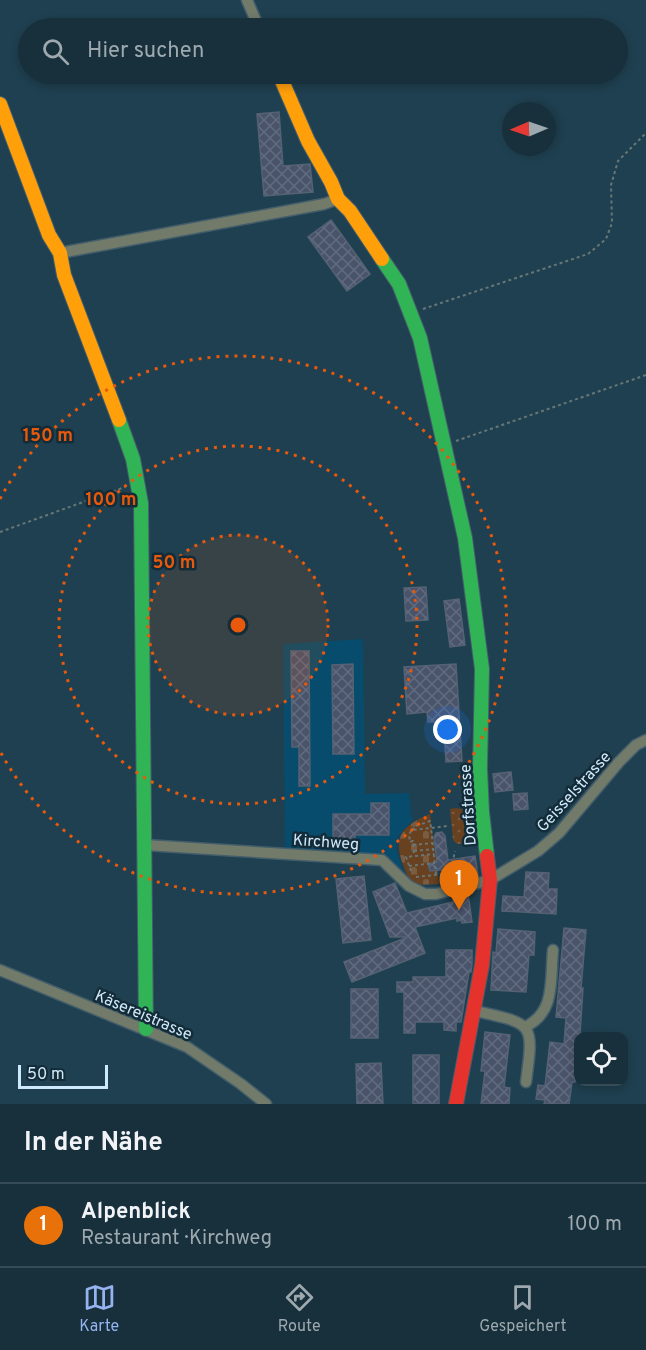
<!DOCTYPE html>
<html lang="de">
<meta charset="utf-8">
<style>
body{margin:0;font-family:Overpass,sans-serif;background:#203843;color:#f1f3f6}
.controls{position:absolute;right:18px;bottom:18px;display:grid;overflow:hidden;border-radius:12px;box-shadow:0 3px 9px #0003}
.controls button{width:54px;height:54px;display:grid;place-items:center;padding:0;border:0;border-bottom:2px solid #364b56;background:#17303c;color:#f1f3f6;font:30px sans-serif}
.compass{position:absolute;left:502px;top:102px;width:54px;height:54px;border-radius:50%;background:#17303c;box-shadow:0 3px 9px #0003;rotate:268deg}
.scale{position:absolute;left:18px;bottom:15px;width:90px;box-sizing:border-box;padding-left:6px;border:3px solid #cee9fb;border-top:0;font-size:16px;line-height:21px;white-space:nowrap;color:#cee9fb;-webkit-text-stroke:4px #142b38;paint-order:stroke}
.you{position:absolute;left:448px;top:730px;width:21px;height:21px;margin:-15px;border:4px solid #fff;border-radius:50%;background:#1a73e8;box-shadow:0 0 0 9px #1a73e833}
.badge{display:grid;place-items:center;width:39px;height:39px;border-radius:50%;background:#95b2f1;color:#fff;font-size:20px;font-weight:700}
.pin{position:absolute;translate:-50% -50px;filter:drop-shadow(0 2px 3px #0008)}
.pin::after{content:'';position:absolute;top:32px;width:21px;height:18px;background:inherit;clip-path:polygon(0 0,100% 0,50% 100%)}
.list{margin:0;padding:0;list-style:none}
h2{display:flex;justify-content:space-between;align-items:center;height:78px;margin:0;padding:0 24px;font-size:26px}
h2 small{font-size:20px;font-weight:400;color:#9ea9af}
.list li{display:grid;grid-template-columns:39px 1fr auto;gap:18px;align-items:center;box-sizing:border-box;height:84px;padding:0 24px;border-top:2px solid #364b56}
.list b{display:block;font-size:22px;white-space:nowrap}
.list p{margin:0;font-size:20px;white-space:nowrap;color:#9ea9af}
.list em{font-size:20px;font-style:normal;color:#9ea9af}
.icon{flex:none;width:33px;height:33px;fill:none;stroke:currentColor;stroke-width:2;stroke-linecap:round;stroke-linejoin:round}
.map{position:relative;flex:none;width:646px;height:1104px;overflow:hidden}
.search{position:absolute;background:#17303c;box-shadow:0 3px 9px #0003;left:18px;right:18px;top:18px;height:66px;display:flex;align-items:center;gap:15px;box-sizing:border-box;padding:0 21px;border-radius:33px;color:#9ea9af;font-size:22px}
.sheet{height:162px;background:#17303c}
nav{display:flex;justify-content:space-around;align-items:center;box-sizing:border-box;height:84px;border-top:2px solid #364b56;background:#17303c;font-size:16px;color:#9ea9af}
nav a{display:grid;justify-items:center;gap:3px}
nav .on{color:#95b2f1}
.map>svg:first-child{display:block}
</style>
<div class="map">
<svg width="646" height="1104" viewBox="0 0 646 1104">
<defs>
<pattern id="grass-dots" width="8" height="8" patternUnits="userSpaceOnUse" patternTransform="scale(1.5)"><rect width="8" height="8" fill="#674120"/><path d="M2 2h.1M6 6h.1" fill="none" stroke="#7c5c41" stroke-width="1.8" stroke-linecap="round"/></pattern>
<pattern id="cemetery-stones" width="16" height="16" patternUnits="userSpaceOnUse" patternTransform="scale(1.5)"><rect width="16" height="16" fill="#674120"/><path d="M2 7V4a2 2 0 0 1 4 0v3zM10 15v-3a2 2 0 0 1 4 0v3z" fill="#7c5c41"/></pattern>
<pattern id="building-cross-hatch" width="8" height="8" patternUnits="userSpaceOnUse" patternTransform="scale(1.5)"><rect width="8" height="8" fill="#49536a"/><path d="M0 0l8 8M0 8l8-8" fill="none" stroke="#626c80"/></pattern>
</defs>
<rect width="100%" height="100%" fill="#1f4050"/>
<polygon fill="#074c6c" points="363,639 365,794 409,793 412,821 398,836 396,850 406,878 386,859 285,850 283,644"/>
<polygon fill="url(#grass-dots)" points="456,808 470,811 477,842 457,844 453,840 450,809"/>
<path fill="url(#cemetery-stones)" d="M430,814l9,70 -23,1c-7,-6 -10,-12 -13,-20 -11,-30 1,-40 27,-51z"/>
<g fill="url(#building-cross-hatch)" stroke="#556273" stroke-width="1.5">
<polygon points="279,112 283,166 310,164 313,192 264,196 257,114"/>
<polygon points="331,220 370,274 347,291 308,237"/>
<polygon points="426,587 428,620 406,621 404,588"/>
<polygon points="459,599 465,645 450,647 444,601"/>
<polygon points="291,651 309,651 310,786 299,786 299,747 292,747"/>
<polygon points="353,664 354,754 333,754 332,665"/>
<polygon points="456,664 462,761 446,762 444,731 439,731 439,722 428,722 427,712 407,714 404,667"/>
<polygon points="511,772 513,790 495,792 493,774"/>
<polygon points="527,793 528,809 514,810 513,794"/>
<polygon points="371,803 389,803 389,835 355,835 355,847 333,847 333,814 371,814"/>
<polygon points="442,832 445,836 448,860 475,856 478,875 464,879 462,868 430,871 428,864 437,862 434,837 436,833"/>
<polygon points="526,872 549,873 548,889 557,889 556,914 502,911 503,896 524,897"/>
<polygon points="364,876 371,940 343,943 336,879"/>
<polygon points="395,883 407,913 453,902 453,897 468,894 472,922 462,923 461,920 457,921 457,918 415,927 425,953 352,982 344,962 408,937 390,937 373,892"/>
<polygon points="564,928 586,930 581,988 583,988 579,1050 575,1082 572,1082 569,1104 544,1104 545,1100 536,1099 538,1085 545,1086 550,1042 564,1044 566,1018 556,1017"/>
<polygon points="498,929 535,932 534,955 529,955 526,992 491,990 493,952 496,953"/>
<polygon points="446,950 472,950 472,964 471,972 469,972 461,1022 456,1022 456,1031 444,1030 444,1022 415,1022 415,1033 404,1033 404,992 397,992 397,982 413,982 413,977 446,977"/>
<rect x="351" y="989" width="27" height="49"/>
<polygon points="485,1032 510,1035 504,1087 510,1088 509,1104 481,1104 485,1071 481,1071"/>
<rect x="413" y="1055" width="26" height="49"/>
<polygon points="381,1063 383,1104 357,1104 356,1064"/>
</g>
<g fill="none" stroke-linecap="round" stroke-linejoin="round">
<g stroke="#435d6b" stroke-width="13">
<g id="street">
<polyline points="247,0 259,28"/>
<polyline points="60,253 324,204 338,199"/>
<polyline points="145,845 382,860 409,886 425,894 436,894 490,880 538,851 559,833 619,762 636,745 646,740"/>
<polyline points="0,970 187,1047 241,1084 266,1104"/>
<path d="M475,1011c59,13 59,11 51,71"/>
<path d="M525,1027c31,-15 25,-46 28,-77"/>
</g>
</g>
<g stroke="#435d6b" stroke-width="16">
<g id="fast">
<polyline points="382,259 399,284 420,338 465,538 482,669 480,769 482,812 487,856"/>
<polyline points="119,420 133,459 141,503 146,1029"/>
</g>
</g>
<g stroke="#435d6b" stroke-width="16">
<g id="slow">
<polyline points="279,74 308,141 331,182 338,199 350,211 382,259"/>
<polyline points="0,104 49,235 60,253 64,275 119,420"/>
</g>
</g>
<g stroke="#435d6b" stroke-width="16">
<polyline id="jam" points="456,1104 482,965 490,880 487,856"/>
</g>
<g stroke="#687775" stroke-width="2" stroke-dasharray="3 3" stroke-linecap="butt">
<polyline points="423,309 588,254 606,239 612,223 611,185 618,161 646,133"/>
<polyline points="456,441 646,375"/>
<polyline points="0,532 125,487"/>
<polyline points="412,830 416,826 430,821 431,828 412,830 409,834 410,842 413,841 414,856"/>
<polyline points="413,845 433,843"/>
<polyline points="414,851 433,849"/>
<polyline points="409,866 435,863"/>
<polyline points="411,871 406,857 434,854"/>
<polyline points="446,871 451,870 455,851"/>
<polyline points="436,875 431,828 447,826"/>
<polyline points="416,877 444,874 451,878"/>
</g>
<use href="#street" stroke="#727b6a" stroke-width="10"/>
<use href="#fast" stroke="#30b455" stroke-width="14"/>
<use href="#slow" stroke="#ff9f0a" stroke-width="14"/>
<use href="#jam" stroke="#e5322d" stroke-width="14"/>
</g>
<circle cx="238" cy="625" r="90" fill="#e8590c" fill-opacity=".12"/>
<g fill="none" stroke="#e8590c" stroke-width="3" stroke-dasharray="3 6">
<circle cx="238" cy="625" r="90"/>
<circle cx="238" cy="625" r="179"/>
<path d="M0 499A269 269 0 1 1 0 751"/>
</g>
<g text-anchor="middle" stroke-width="5" stroke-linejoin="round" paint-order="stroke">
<g font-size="16" fill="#cee9fb" stroke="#142b38">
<text transform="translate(573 791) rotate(-48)" y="6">Geisselstrasse</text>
<text transform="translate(467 805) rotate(-94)" y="6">Dorfstrasse</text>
<text transform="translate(326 841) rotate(4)" y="6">Kirchweg</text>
<text transform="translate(144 1014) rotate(23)" y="6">Käsereistrasse</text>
</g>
</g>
<circle cx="238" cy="625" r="9" fill="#e8590c" stroke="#142b38" stroke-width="3"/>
<g font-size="18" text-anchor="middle" font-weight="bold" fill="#e8590c" stroke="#142b38" stroke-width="5" stroke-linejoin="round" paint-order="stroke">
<text x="48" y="441">150 m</text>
<text x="111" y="505">100 m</text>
<text x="174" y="568">50 m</text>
</g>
</svg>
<div class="controls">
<button><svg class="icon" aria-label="locate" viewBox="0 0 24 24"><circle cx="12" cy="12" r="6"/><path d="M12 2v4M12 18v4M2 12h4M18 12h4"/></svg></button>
</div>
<svg class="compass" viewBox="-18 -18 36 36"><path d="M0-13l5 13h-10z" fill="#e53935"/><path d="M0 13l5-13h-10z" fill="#9ea9af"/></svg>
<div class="scale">50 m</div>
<div class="you"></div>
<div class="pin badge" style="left:459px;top:910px;background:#e8710a">1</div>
<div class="search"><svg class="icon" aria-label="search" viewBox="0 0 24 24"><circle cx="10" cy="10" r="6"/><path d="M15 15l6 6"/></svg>Hier suchen</div>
</div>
<section class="sheet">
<h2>In der Nähe<small></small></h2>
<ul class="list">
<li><span class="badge" style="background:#e8710a">1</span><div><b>Alpenblick</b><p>Restaurant · Kirchweg</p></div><em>100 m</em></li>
</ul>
</section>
<nav>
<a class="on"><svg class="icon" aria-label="map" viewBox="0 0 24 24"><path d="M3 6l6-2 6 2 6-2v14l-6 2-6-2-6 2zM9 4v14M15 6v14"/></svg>Karte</a>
<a><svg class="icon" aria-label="directions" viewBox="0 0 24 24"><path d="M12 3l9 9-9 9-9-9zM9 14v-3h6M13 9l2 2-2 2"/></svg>Route</a>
<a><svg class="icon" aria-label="saved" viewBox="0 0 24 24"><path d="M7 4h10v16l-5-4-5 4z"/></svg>Gespeichert</a>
</nav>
